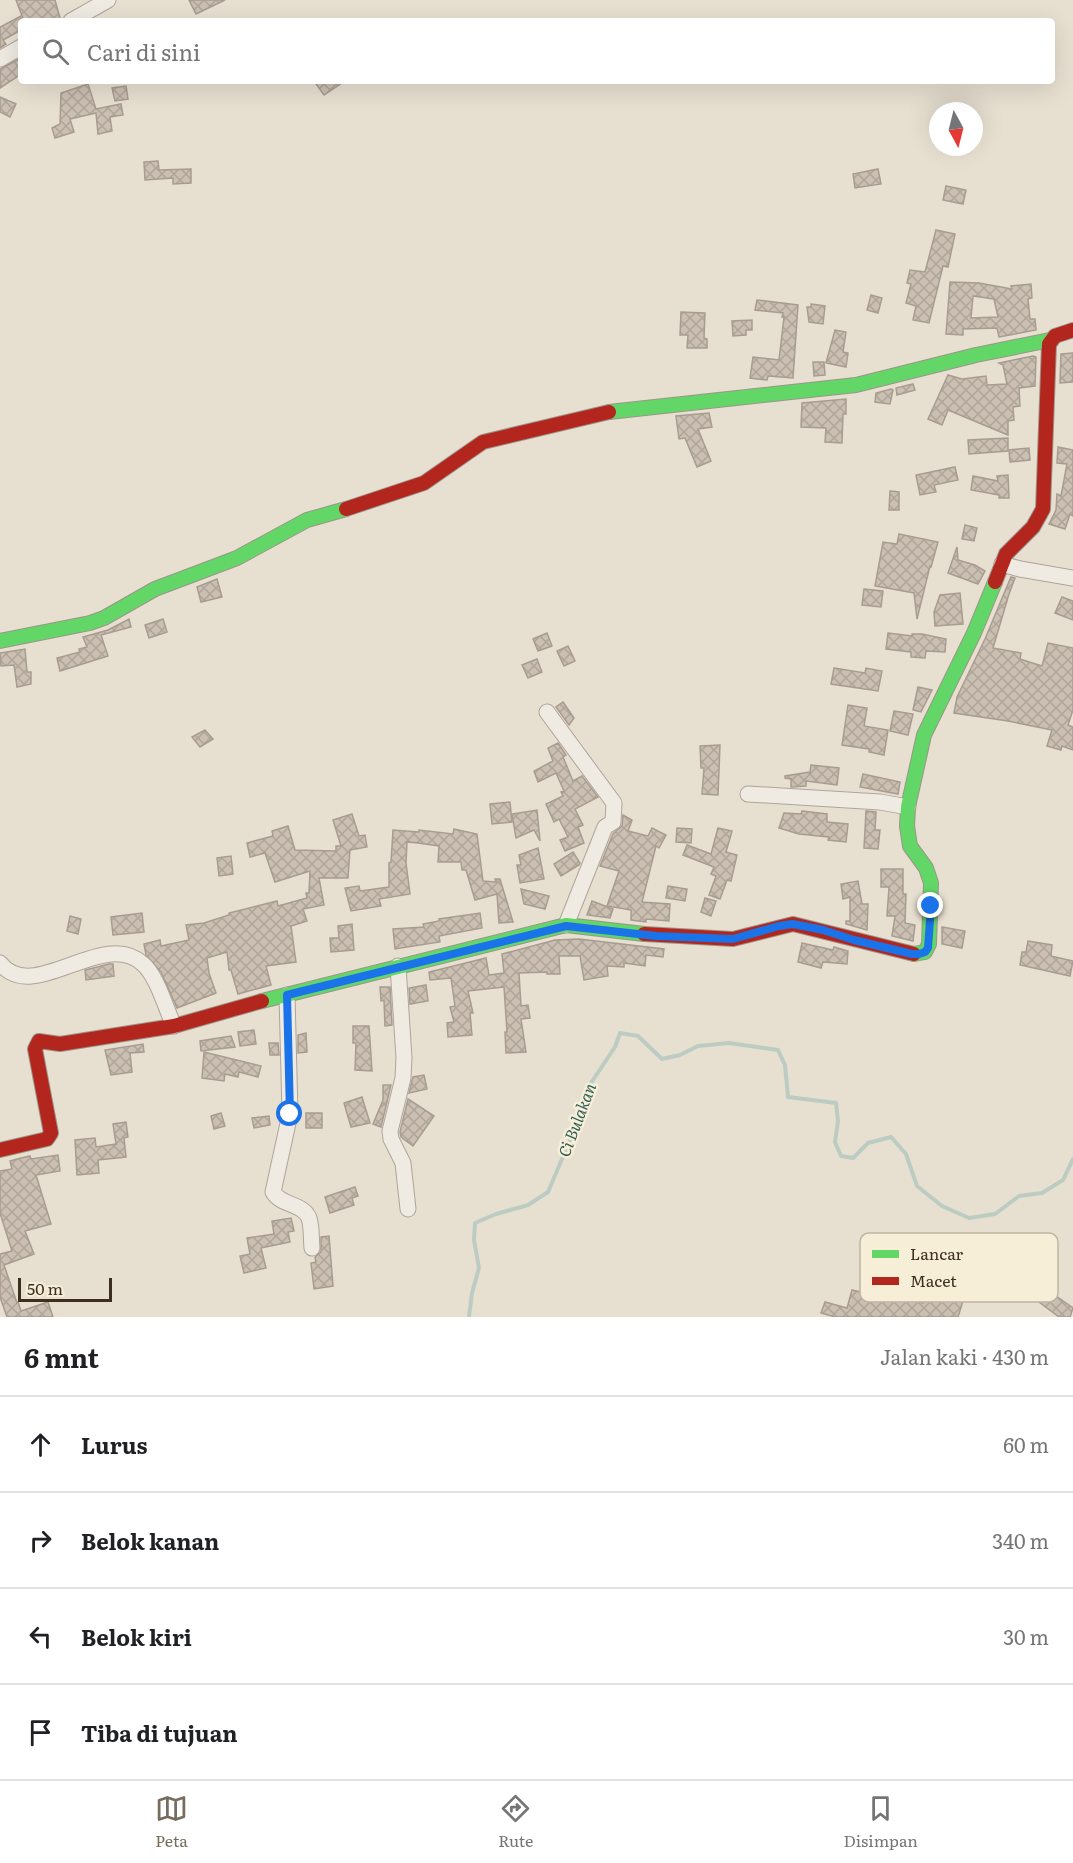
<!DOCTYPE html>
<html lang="id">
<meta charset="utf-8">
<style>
body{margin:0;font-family:Literata,serif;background:#f6f6f6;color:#202124}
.compass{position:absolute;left:929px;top:102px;width:54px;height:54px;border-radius:50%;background:#fff;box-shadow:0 6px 24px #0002;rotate:173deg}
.scale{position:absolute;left:18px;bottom:15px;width:94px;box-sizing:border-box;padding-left:6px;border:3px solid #3d2e20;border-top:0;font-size:16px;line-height:21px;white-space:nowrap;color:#3d2e20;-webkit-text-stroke:4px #f7eed8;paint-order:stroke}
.stop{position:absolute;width:18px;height:18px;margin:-14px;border:4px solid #1a73e8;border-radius:50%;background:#fff}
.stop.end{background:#1a73e8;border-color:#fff;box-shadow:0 2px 6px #0008}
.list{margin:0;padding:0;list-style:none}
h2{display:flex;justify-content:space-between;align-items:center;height:78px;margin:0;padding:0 24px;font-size:26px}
h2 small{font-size:20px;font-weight:400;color:#757577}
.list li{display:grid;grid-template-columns:39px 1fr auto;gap:18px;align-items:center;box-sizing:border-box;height:96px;padding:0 24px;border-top:2px solid #e0e0e0}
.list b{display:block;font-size:22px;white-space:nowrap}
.list em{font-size:20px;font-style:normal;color:#757577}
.icon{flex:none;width:33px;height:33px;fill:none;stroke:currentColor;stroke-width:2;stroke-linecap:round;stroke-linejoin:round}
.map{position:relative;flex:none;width:1073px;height:1317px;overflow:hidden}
.search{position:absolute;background:#fff;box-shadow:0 6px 24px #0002;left:18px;right:18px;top:18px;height:66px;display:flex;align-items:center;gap:15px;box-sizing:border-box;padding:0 21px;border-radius:6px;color:#757577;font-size:22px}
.sheet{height:462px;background:#fff}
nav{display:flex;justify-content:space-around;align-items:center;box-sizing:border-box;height:84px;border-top:2px solid #e0e0e0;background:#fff;font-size:16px;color:#757577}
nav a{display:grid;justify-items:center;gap:3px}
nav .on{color:#786c5e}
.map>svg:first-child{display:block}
</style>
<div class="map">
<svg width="1073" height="1317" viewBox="0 0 1073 1317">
<defs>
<pattern id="building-cross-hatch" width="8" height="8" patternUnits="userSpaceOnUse" patternTransform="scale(1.5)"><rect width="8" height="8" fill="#cbbfb2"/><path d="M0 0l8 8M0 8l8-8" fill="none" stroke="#afa499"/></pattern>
</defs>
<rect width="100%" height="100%" fill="#e7e0d1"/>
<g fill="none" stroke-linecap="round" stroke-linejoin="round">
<polyline stroke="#bcccc2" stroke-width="4" points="469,1317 472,1293 479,1268 474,1240 475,1223 496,1214 528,1205 548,1192 576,1126 587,1089 615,1047 620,1033 638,1036 662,1059 680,1055 698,1046 729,1043 778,1050 785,1065 788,1097 836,1103 838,1121 835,1142 841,1156 853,1158 868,1143 891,1137 906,1154 917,1186 942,1206 969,1218 995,1214 1019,1196 1042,1193 1063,1180 1073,1159"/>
</g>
<g fill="url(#building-cross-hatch)" stroke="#a89c90" stroke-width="1.5" fill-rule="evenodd">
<polygon points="16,0 55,0 60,18 48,21 24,21"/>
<polygon points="189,0 225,0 196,14"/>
<polygon points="21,16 21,30 3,40 6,44 0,48 0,27"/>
<polygon points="21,58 21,74 0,88 0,69"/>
<polygon points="314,81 345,81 324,95"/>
<polygon points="88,84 96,109 121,104 123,115 110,117 112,131 98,134 96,113 70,119 74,132 55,138 52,128 60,124 61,93"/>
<polygon points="126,86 128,99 115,101 112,88"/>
<polygon points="0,97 16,104 10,117 0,112"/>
<polygon points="158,161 159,170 191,169 191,183 173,184 173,178 145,180 144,162"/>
<polygon points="878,169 881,184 855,188 853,174"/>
<polygon points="946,186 966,190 963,204 943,200"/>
<polygon points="936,230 955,234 948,267 943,266 929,323 913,320 916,306 906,303 911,284 907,283 910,270 925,272"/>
<path d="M950,282l29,1 33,6 -1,-3 20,-2 1,14 -4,1 2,20h5l1,11 -37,7 -2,-9 -34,1v6l-17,-1zM973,296l21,3 4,18 -27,1z"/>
<polygon points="871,295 882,298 878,313 867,310"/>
<polygon points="757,300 798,305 793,378 768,376 767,380 750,378 753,357 779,360 784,317 782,317 783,313 755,310"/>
<polygon points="811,304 825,306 823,324 809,322 807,307 811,307"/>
<polygon points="681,312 705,313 704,338 707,339 707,348 687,348 688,335 680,335"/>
<polygon points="752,320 752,330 746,330 746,335 733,336 732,321"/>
<polygon points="835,330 846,332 843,352 848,353 846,367 826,363"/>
<polygon points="1073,353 1073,382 1060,383 1061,354"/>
<polygon points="1033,356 1036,357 1035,386 1019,388 1020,406 1013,407 1014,420 1008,421 1008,435 948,410 942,425 928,419 948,375 962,379 986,376 987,385 1007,384 1003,365 999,363"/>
<polygon points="813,362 824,362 825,375 814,376"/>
<polygon points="913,384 915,390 897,395 896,388"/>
<polygon points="891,389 893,390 890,404 875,402 876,393"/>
<polygon points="846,399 846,414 843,414 842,443 825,442 826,428 801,427 802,403"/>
<polygon points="709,413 712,427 698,429 711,461 697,467 685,438 679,439 676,416"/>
<polygon points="1008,438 1008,451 969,454 968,440"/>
<polygon points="1058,447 1073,450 1073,516 1070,514 1065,529 1049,524 1056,510 1057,494 1061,496 1067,464 1057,463"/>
<polygon points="1029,448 1030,460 1010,462 1009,450"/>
<polygon points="955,467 958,480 934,485 936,492 920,495 916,475"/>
<polygon points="1008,475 1009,498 999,498 999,495 971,490 973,476 998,481 997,476"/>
<polygon points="890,491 899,492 899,510 889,510"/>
<polygon points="965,525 977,528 974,541 962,539"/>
<polygon points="899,534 938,542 931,567 930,566 917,619 914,593 875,586 883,542 897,544"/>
<polygon points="957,547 958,560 975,565 985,571 978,584 948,573"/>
<polygon points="1011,577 1015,578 1009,594 993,648 1021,653 1020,659 1042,666 1048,643 1073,648 1073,710 1068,725 1073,727 1073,750 1062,746 1061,750 1047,746 1052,730 1008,721 954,713 957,697 985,639"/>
<polygon points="217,579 222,597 201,602 197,587"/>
<polygon points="864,589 883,591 881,607 862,605"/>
<polygon points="960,593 963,624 935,626 934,612 940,595"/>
<polygon points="1062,597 1073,601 1073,620 1055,613"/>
<polygon points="129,619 131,627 101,635 108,656 60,671 57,658 80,652 79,649 87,647 83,637 108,630"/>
<polygon points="163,619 167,632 149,638 145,625"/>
<polygon points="547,633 552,646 538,651 533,639"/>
<polygon points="888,633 912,636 912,634 922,634 946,639 945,652 926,651 925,658 911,657 911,652 886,649"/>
<polygon points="568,646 575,661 564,666 557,651"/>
<polygon points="25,649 27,672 31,672 31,684 17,687 14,665 1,666 0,653"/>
<polygon points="537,659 542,672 528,678 522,665"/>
<polygon points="834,668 865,673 866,668 882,671 878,691 831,684"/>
<polygon points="918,687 932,690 921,712 913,710"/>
<polygon points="563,702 574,718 569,725 556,707"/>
<polygon points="848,705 867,708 864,726 888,730 884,755 869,752 869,749 842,745"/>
<polygon points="894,711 913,714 908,735 890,731"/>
<polygon points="205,730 213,739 200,747 192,737"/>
<polygon points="558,743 566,755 563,757 573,781 582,776 598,797 575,809 583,825 578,827 584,843 565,851 560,840 568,837 559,819 554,822 546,804 563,796 561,792 564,791 556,773 538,782 534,771 553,761 548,748"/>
<polygon points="720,745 718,795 702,794 704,768 701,768 700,746"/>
<polygon points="811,765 839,768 837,785 806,781 806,786 791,787 791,779 785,778 785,776 810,772"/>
<polygon points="863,774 900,782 898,794 860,787"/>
<polygon points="510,802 512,822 492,824 490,804"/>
<polygon points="537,810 540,841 534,830 516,838 512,814"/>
<polygon points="802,811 827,814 827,822 848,824 846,842 828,840 829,837 799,834 779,828 784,813 801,814"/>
<polygon points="866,811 876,812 875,830 880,830 878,849 864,848"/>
<polygon points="352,814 359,836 365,835 367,847 350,850 348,878 319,878 324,905 303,909 307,921 291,926 296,962 266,966 271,985 238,994 231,970 229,970 227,952 207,958 209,973 216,993 177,1008 161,972 146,955 144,944 160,940 161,946 189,940 186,925 204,923 229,915 229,913 277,901 278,906 307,898 306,893 309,893 310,871 275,882 265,853 250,857 247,843 273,836 272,831 288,826 295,850 336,851 336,846 341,846 333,820"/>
<polygon points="623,815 632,820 628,831 648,836 652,828 666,835 659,848 656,846 642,902 670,904 669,921 646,919 646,922 631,920 631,910 607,906 619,871 600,866 613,834 622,826"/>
<polygon points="677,828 692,829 691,843 676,842"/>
<polygon points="718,828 732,831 726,852 737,855 731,881 727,880 720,899 709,895 716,876 711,874 714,867 683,855 687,845 711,854"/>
<polygon points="454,829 477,834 483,881 496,882 495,879 500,879 513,922 499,923 497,894 475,900 466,870 462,870 461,862 438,862 439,846 418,843 407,842 406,863 410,894 379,899 381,906 351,911 345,888 359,886 360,891 389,887 389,863 391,862 393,830 419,832 419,830 453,834"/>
<polygon points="538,848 544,879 520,883 517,865 521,865 519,855"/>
<polygon points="573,852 580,863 579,865 561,876 554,864"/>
<polygon points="231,856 233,874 219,876 217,858"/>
<polygon points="881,869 903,869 903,894 906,894 905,923 915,925 913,941 892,936 895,916 887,916 889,887 881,887"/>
<polygon points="858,881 862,904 868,904 867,930 846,924 846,921 850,921 850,897 843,899 841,884"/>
<polygon points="668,886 687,889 685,901 666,898"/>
<polygon points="521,889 549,896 545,909 524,904"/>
<polygon points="705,898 716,901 711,916 701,912"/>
<polygon points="592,901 613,909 610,918 587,915"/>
<polygon points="142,913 144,932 113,935 111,917"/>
<polygon points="480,913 482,928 439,936 440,942 395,949 393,929 424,927 423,924 439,921 439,919"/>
<polygon points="70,916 81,919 78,934 67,931"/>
<polygon points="352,924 354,950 331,952 330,938 339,938 338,926"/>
<polygon points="942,927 965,931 962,948 942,944"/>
<polygon points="579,939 664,949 663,957 646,955 645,966 624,963 624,967 607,966 608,976 584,980 580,956 559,956 560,974 547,974 547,972 519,973 521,1006 528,1005 530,1018 521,1019 526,1052 506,1053 505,1032 507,1032 504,987 468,991 473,1013 470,1013 472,1035 448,1037 447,1023 454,1022 450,1007 455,1006 451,978 430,980 429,972 486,958 489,975 504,973 502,954 555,940"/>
<polygon points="1028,941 1052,945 1051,956 1073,961 1070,976 1020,965 1022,952 1026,952"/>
<polygon points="802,943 833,950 834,947 848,951 847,964 823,962 821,968 798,962"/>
<polygon points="109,964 113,964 114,976 86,980 85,970"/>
<polygon points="426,985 428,1001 410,1004 409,988"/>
<polygon points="380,987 390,987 392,1025 385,1026 384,1000 381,1001"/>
<polygon points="353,1026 369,1026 372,1071 355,1070 356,1043 353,1043"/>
<polygon points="254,1030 256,1044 240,1046 238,1032"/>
<polygon points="306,1033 307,1052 298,1053 298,1035"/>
<polygon points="231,1036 235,1047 201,1051 200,1041"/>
<polygon points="269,1043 278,1043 279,1055 270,1055"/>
<polygon points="143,1044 144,1052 130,1053 132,1072 111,1075 105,1050"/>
<polygon points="204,1052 261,1066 258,1077 239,1072 238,1077 225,1074 224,1081 202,1078"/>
<polygon points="424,1075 427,1089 409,1093 413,1077"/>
<polygon points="383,1085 391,1085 381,1127 373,1124 383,1100"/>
<polygon points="362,1097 370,1123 351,1127 344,1103"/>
<polygon points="408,1099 434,1116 413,1146 401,1137 400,1132"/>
<polygon points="221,1113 225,1126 214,1129 211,1116"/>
<rect x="306" y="1113" width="16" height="15"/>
<polygon points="269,1116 270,1125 254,1128 252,1118"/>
<polygon points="126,1122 128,1137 124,1138 126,1157 98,1160 99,1173 77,1175 75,1140 95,1138 96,1147 116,1144 113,1124"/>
<polygon points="58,1155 60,1171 36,1175 51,1224 25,1231 34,1254 4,1265 17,1303 18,1302 21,1311 48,1302 53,1317 7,1317 0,1297 0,1254 12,1251 0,1213 0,1171 12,1169 10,1161 17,1159 30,1156 31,1159"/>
<polygon points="355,1187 358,1196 352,1198 354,1205 330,1213 325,1197"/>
<polygon points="291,1218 294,1231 288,1232 290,1242 261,1248 266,1268 244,1273 240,1256 250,1254 247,1238 274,1234 272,1221"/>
<polygon points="329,1236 333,1286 314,1289 311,1263 316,1262 315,1257 321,1252 321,1237"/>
<polygon points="1039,1284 1073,1308 1070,1317 1059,1317 1031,1296"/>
<polygon points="928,1285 942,1289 941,1294 963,1301 958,1317 835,1317 821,1313 825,1302 847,1308 852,1290 869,1294 870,1291 884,1295 885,1292 923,1303"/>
</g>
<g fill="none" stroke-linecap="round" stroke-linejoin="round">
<g stroke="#ada599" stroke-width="17">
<g id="street">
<polyline points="71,21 108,0"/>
<polyline points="0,59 21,47"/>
<polyline points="1002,564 1020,569 1073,578"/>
<polyline points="547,712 614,803 613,822 605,827 566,925"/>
<polyline points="748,794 880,802 908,807"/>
<path d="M0,963c33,43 103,-36 143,1 14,12 23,45 31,62"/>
<polyline points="398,966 404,1058 403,1078 390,1131 391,1139 403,1163 408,1209"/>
<path d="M287,995l3,119 -17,78c8,14 30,11 36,26 3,9 2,21 3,30"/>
</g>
</g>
<g stroke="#9c958a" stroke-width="16">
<g id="fast">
<polyline points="609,412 856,385 976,355 1050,340"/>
<polyline points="0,641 90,623 104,618 155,589 237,558 307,520 346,509"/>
<polyline points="914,954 925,952 929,944 931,883 926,868 910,846 907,826 908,807 924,735 974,633 995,582"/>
<polyline points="262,1001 566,925 644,934"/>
</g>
</g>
<g stroke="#9c958a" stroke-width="16">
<g id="jam">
<polyline points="346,509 424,483 483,442 609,412"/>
<polyline points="995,582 1006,554 1033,527 1043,509 1049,344 1055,336 1073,330"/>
<polyline points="644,934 733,939 793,924 914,954"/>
<polyline points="0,1150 47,1139 51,1133 35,1049 39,1041 60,1044 174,1026 262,1001"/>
</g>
</g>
<use href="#street" stroke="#efebe3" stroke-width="15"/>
<use href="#fast" stroke="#63d668" stroke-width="14"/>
<use href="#jam" stroke="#b3261e" stroke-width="14"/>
</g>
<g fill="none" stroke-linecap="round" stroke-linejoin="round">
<polyline stroke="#1a73e8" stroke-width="8" points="290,1114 287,995 566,926 656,936 733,939 779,926 793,924 823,930 854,940 912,954 919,954 925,952 928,948 931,906"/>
</g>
<g text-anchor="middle" stroke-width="5" stroke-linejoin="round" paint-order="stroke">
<g font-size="16" font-style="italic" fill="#2f5d5a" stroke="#f7eed8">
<text transform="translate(577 1120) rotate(-69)" y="6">Ci Bulakan</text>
</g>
</g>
<rect x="860" y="1233" width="198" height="69" rx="9" fill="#f7eed8" stroke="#bfb4a1" stroke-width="1.5"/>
<rect x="872" y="1250" width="27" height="8" fill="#63d668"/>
<rect x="872" y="1277" width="27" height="8" fill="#b3261e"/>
<g font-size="16" fill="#3d2e20">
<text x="910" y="1260">Lancar</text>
<text x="910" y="1287">Macet</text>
</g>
</svg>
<svg class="compass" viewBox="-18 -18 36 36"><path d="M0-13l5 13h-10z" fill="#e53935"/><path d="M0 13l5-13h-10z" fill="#757577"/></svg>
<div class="scale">50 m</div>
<div class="stop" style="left:290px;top:1114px"></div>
<div class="stop end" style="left:931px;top:906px"></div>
<div class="search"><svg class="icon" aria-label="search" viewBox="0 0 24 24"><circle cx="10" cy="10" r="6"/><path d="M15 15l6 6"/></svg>Cari di sini</div>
</div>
<section class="sheet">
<h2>6 mnt<small>Jalan kaki · 430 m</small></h2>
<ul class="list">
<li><svg class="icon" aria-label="ahead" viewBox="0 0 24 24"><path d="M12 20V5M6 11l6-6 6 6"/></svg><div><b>Lurus</b></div><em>60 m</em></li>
<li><svg class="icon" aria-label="right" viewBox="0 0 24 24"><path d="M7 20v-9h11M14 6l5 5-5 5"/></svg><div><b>Belok kanan</b></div><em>340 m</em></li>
<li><svg class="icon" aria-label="left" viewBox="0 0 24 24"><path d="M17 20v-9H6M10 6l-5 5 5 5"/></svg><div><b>Belok kiri</b></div><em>30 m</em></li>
<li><svg class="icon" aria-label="arrive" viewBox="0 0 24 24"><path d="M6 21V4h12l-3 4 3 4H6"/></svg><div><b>Tiba di tujuan</b></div></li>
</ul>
</section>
<nav>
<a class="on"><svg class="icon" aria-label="map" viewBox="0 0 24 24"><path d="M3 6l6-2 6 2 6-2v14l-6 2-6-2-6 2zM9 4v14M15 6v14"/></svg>Peta</a>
<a><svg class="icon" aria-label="directions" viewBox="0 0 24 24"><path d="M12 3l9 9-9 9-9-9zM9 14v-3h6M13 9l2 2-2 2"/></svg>Rute</a>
<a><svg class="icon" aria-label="saved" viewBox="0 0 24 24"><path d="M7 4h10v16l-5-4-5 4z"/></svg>Disimpan</a>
</nav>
